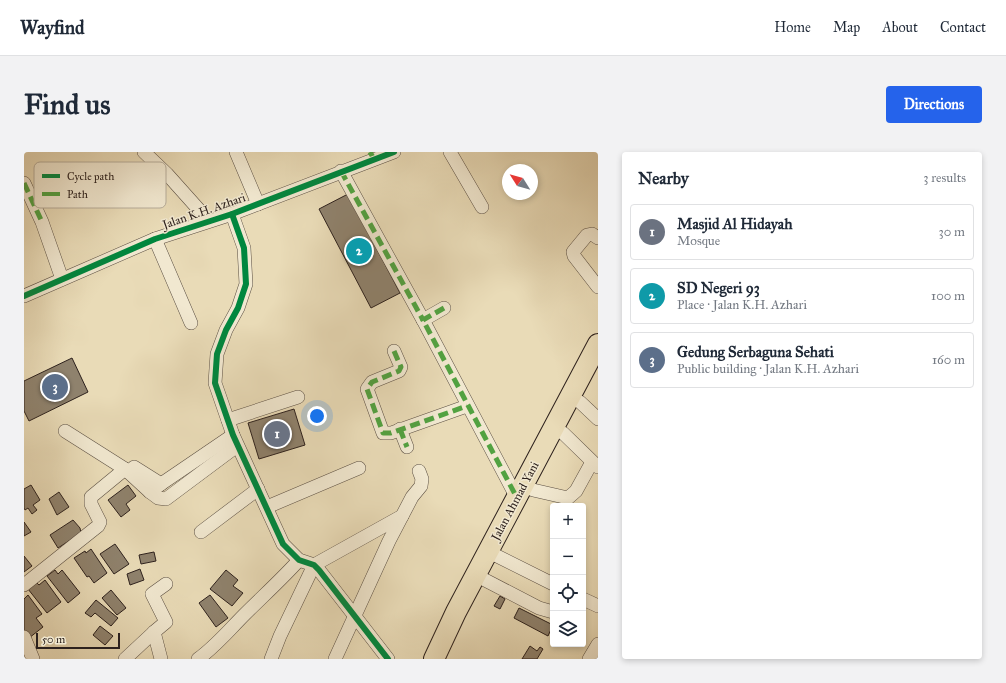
<!DOCTYPE html>
<meta charset="utf-8">
<style>
body{margin:0;font-family:"IM FELL Great Primer",serif;background:#f2f2f3;color:#1f2937}
.controls{position:absolute;right:12px;bottom:12px;display:grid;overflow:hidden;border-radius:4px;box-shadow:0 2px 6px #0003}
.controls button{width:36px;height:36px;display:grid;place-items:center;padding:0;border:0;border-bottom:1px solid #e0e1e3;background:#fff;color:#1f2937;font:20px sans-serif}
.compass{position:absolute;left:478px;top:12px;width:36px;height:36px;border-radius:50%;background:#fff;box-shadow:0 2px 6px #0003;rotate:307deg}
.scale{position:absolute;left:12px;bottom:10px;width:84px;box-sizing:border-box;padding-left:4px;border:2px solid #2d211d;border-top:0;font-size:11px;line-height:14px;white-space:nowrap;color:#2d211d;-webkit-text-stroke:3px #f1e8d0;paint-order:stroke}
.you{position:absolute;left:293px;top:264px;width:14px;height:14px;margin:-10px;border:3px solid #fff;border-radius:50%;background:#1a73e8;box-shadow:0 0 0 6px #1a73e833}
.badge{display:grid;place-items:center;width:26px;height:26px;border-radius:50%;background:#2563eb;color:#fff;font-size:13px;font-weight:700}
.pin{position:absolute;translate:-50% -50%;border:2px solid #fff;box-shadow:0 1px 4px #0006}
.list{margin:0;padding:0;list-style:none}
h2{display:flex;justify-content:space-between;align-items:center;height:52px;margin:0;padding:0 16px;font-size:17px}
h2 small{font-size:13px;font-weight:400;color:#747a83}
.list li{display:grid;grid-template-columns:26px 1fr auto;gap:12px;align-items:center;box-sizing:border-box;height:56px;margin:0 8px 8px;padding:0 8px;border:1px solid #e0e1e3;border-radius:4px}
.list b{display:block;font-size:15px;white-space:nowrap}
.list p{margin:0;font-size:13px;white-space:nowrap;color:#747a83}
.list em{font-size:13px;font-style:normal;color:#747a83}
.icon{flex:none;width:22px;height:22px;fill:none;stroke:currentColor;stroke-width:2;stroke-linecap:round;stroke-linejoin:round}
.map{position:relative;flex:none;width:574px;height:507px;overflow:hidden;border-radius:4px}
header{display:flex;align-items:center;gap:24px;box-sizing:border-box;height:56px;padding:0 20px;background:#fff;border-bottom:1px solid #e0e1e3}
header strong{font-size:19px}
nav{display:flex;gap:22px;margin-inline-start:auto;font-size:14px}
.intro{display:flex;align-items:center;justify-content:space-between;box-sizing:border-box;height:96px;padding:0 24px}
h1{margin:0;font-size:28px}
.button{padding:10px 18px;border-radius:4px;background:#2563eb;color:#fff;font-size:14px;font-weight:700}
main{display:flex;gap:24px;padding:0 24px}
aside{flex:1;background:#fff;border-radius:4px;box-shadow:0 2px 6px #0003}
.map>svg:first-child{display:block}
</style>
<header>
<strong>Wayfind</strong>
<nav><a>Home</a><a>Map</a><a>About</a><a>Contact</a></nav>
</header>
<div class="intro"><h1>Find us</h1><a class="button">Directions</a></div>
<main>
<div class="map">
<svg width="574" height="507" viewBox="0 0 574 507">
<rect width="100%" height="100%" fill="#e9dbb7"/>
<filter id="stains"><feTurbulence type="fractalNoise" baseFrequency=".005" numOctaves="4"/><feColorMatrix values="0 0 0 0 .2 0 0 0 0 .09 0 0 0 0 .02 0 0 0 .5 -.17"/></filter>
<radialGradient id="worn" r=".72"><stop offset=".6" stop-color="#630" stop-opacity="0"/><stop offset="1" stop-color="#630" stop-opacity=".3"/></radialGradient>
<g fill="#8f826d" stroke="#2d211d">
<polygon points="324,42 376,141 347,156 295,57"/>
<polygon points="48,206 64,240 5,269 0,259 0,229"/>
<polygon points="270,257 281,293 235,307 224,271"/>
<polygon points="7,333 16,348 9,353 13,358 8,362 4,356 1,358 0,356 0,337"/>
<polygon points="104,333 112,344 102,352 106,358 97,365 84,348"/>
<polygon points="35,340 45,355 33,363 25,347"/>
<polygon points="49,368 56,376 57,381 34,396 26,383"/>
<polygon points="0,370 7,380 0,384"/>
<polygon points="91,392 105,412 90,422 76,402"/>
<polygon points="67,397 83,421 70,431 65,424 63,425 50,406 61,399 62,401"/>
<polygon points="130,400 132,409 117,412 115,403"/>
<polygon points="0,404 8,414 0,420"/>
<polygon points="116,417 120,428 106,433 103,422"/>
<polygon points="31,418 34,422 38,418 56,441 44,451 23,424"/>
<polygon points="202,418 214,428 209,434 219,441 208,454 186,437"/>
<polygon points="21,428 37,450 23,461 4,437 12,430 15,433"/>
<polygon points="87,438 102,456 93,463 78,446"/>
<polygon points="4,443 18,462 12,466 19,475 5,486 0,479 0,447"/>
<polygon points="186,443 204,466 192,475 175,451"/>
<polygon points="476,444 481,447 476,457 470,454"/>
<polygon points="72,448 94,466 87,474 71,461 67,465 61,461"/>
<polygon points="495,456 529,473 524,484 490,466"/>
<polygon points="76,474 89,484 81,493 69,483"/>
<polygon points="506,494 513,499 516,495 519,497 513,507 498,507"/>
</g>
<g fill="none" stroke-linecap="round" stroke-linejoin="round">
<g stroke="#5c5044" stroke-width="14">
<g id="minor">
<polyline points="120,0 143,22 185,69"/>
<polyline points="212,0 234,52"/>
<polyline points="426,0 458,55"/>
<polyline points="317,19 399,168"/>
<polyline points="0,31 18,70 38,127"/>
<polyline points="208,62 220,96 222,132 214,156 202,178 193,202 191,231 209,283 259,392 275,408 290,413 295,418 364,507"/>
<polyline points="574,86 568,82 563,83 549,100 550,104 574,135"/>
<polyline points="131,87 167,171"/>
<polyline points="0,144 131,87 208,62 370,0"/>
<polyline points="420,156 399,168 493,346"/>
<polyline points="370,199 377,215 375,219 348,230 343,237 359,281 367,281 443,254"/>
<polyline points="556,250 574,267"/>
<polyline points="204,268 274,245"/>
<polyline points="376,277 383,295"/>
<polyline points="41,279 101,317 126,340 137,332"/>
<polyline points="539,281 574,315"/>
<polyline points="110,315 137,332 209,283"/>
<polyline points="509,338 544,346 552,339 568,310"/>
<polyline points="126,340 134,346 142,347 213,294"/>
<polyline points="243,355 335,316"/>
<polyline points="177,380 234,337"/>
<polyline points="473,404 529,432"/>
<polyline points="461,428 515,456 529,460"/>
<polyline points="0,433 74,374 76,370 67,352 67,345 101,317"/>
<polyline points="559,447 574,454"/>
<polyline points="0,485 9,507"/>
<polyline points="101,507 130,480"/>
<polyline points="137,507 130,480 142,470 128,442 142,432"/>
<path d="M174,507c18,-13 31,-29 47,-45 18,-18 37,-35 54,-54"/>
<polyline points="247,507 256,484 290,413 378,364"/>
<polyline points="311,507 365,389 388,345 397,334 398,327 395,319"/>
<polyline points="565,507 574,492"/>
</g>
</g>
<g stroke="#2d211d" stroke-width="22">
<polyline id="highway" points="410,507 432,460 574,192"/>
</g>
<use href="#minor" stroke="#f1e8d0" stroke-width="13"/>
<use href="#highway" stroke="#e9dbb7" stroke-width="20"/>
<g stroke="#52a241" stroke-width="5" stroke-dasharray="10 5" stroke-linecap="butt">
<polyline points="346,0 350,7"/>
<polyline points="317,19 399,168"/>
<polyline points="0,31 18,70"/>
<polyline points="420,156 399,168 493,346"/>
<polyline points="370,199 377,215 375,219 348,230 343,237 359,281 367,281 443,254"/>
<polyline points="376,277 383,295"/>
</g>
<g stroke="#f1e8d0" stroke-width="8">
<g id="cycleway">
<polyline points="208,62 220,96 222,132 214,156 202,178 193,202 191,231 209,283 259,392 275,408 290,413 295,418 364,507"/>
<polyline points="0,144 131,87 208,62 370,0"/>
</g>
</g>
<use href="#cycleway" stroke="#00873e" stroke-width="6"/>
</g>
<g text-anchor="middle" stroke-width="3" stroke-linejoin="round" paint-order="stroke">
<g font-size="12" fill="#2d211d" stroke="#f1e8d0">
<text transform="translate(180 59) rotate(-19)" y="4">Jalan K.H. Azhari</text>
<text transform="translate(491 349) rotate(-62)" y="4">Jalan Ahmad Yani</text>
</g>
</g>
<rect x="10" y="10" width="132" height="46" rx="6" fill="#f1e8d0" stroke="#b6ac9a" stroke-width="1"/>
<rect x="18" y="22" width="18" height="4" fill="#00873e"/>
<rect x="18" y="40" width="18" height="4" fill="#52a241"/>
<g font-size="11" fill="#2d211d">
<text x="43" y="28">Cycle path</text>
<text x="43" y="46">Path</text>
</g>
<rect width="100%" height="100%" filter="url(#stains)"/>
<rect width="100%" height="100%" fill="url(#worn)"/>
</svg>
<div class="controls">
<button>+</button>
<button>−</button>
<button><svg class="icon" aria-label="locate" viewBox="0 0 24 24"><circle cx="12" cy="12" r="6"/><path d="M12 2v4M12 18v4M2 12h4M18 12h4"/></svg></button>
<button><svg class="icon" aria-label="layers" viewBox="0 0 24 24"><path d="M12 4l9 5-9 5-9-5zM3 14l9 5 9-5"/></svg></button>
</div>
<svg class="compass" viewBox="-18 -18 36 36"><path d="M0-13l5 13h-10z" fill="#e53935"/><path d="M0 13l5-13h-10z" fill="#747a83"/></svg>
<div class="scale">50 m</div>
<div class="you"></div>
<div class="pin badge" style="left:253px;top:282px;background:#6b7280">1</div>
<div class="pin badge" style="left:335px;top:99px;background:#0f9aa8">2</div>
<div class="pin badge" style="left:31px;top:235px;background:#5c6f8a">3</div>
</div>
<aside>
<h2>Nearby<small>3 results</small></h2>
<ul class="list">
<li><span class="badge" style="background:#6b7280">1</span><div><b>Masjid Al Hidayah</b><p>Mosque</p></div><em>30 m</em></li>
<li><span class="badge" style="background:#0f9aa8">2</span><div><b>SD Negeri 93</b><p>Place · Jalan K.H. Azhari</p></div><em>100 m</em></li>
<li><span class="badge" style="background:#5c6f8a">3</span><div><b>Gedung Serbaguna Sehati</b><p>Public building · Jalan K.H. Azhari</p></div><em>160 m</em></li>
</ul>
</aside>
</main>
